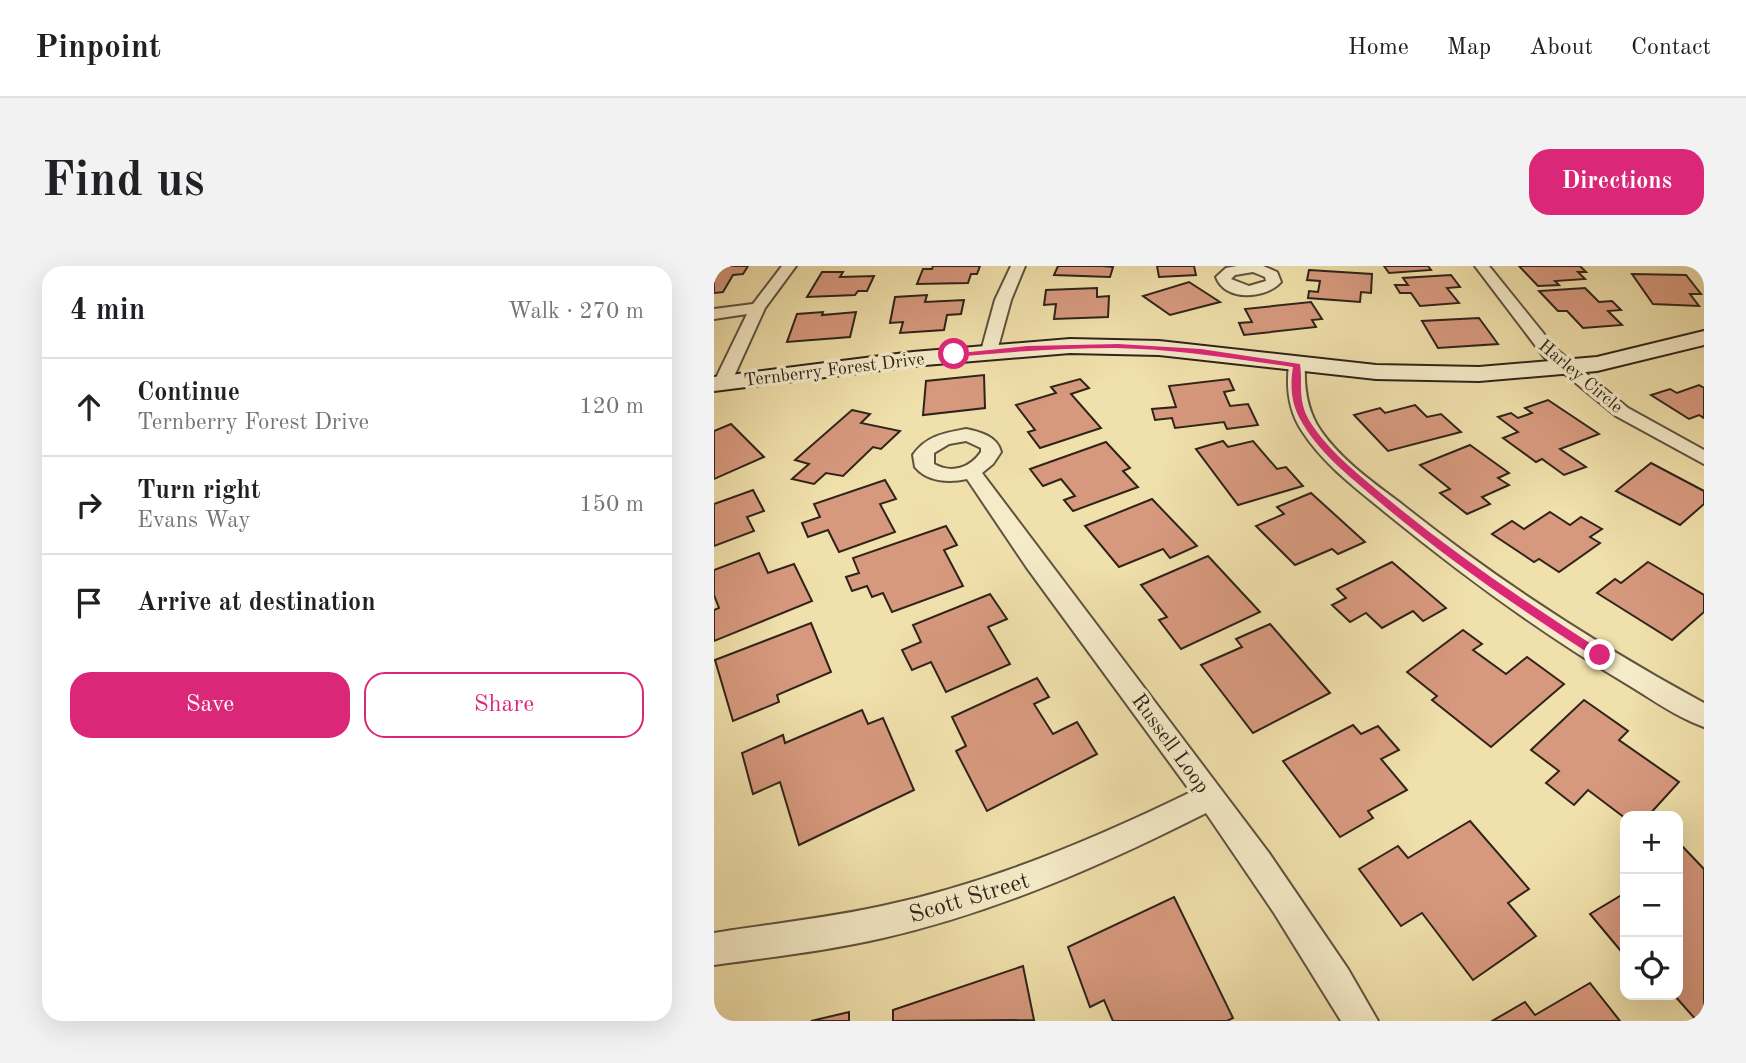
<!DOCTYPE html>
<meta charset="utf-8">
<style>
body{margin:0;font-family:"Old Standard TT",serif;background:#f2f2f2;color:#202124}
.controls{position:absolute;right:21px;bottom:21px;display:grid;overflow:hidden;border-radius:14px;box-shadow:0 7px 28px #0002}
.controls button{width:63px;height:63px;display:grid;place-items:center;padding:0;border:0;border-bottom:2px solid #e0e0e0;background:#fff;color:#202124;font:35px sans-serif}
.stop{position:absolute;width:21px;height:21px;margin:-16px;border:5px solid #db2777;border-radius:50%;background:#fff}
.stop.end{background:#db2777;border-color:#fff;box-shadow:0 2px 7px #0008}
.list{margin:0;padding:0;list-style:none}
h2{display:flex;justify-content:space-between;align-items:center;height:91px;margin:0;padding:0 28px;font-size:30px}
h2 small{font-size:23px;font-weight:400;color:#757577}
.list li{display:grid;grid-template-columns:46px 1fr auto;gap:21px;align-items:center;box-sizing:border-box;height:98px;padding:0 28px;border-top:2px solid #e0e0e0}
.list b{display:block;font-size:26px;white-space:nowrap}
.list p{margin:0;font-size:23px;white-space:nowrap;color:#757577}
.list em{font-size:23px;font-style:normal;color:#757577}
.actions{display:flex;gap:14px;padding:21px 28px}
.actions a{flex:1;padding:16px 0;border:2px solid #db2777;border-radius:21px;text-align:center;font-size:24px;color:#db2777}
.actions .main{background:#db2777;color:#fff}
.icon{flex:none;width:38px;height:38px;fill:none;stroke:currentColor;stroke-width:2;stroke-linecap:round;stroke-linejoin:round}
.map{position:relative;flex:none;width:990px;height:755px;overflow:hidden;border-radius:21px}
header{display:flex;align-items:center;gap:42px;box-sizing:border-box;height:98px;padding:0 35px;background:#fff;border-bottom:2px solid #e0e0e0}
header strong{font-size:33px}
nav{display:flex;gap:38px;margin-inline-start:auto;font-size:24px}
.intro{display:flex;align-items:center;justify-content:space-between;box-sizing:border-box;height:168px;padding:0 42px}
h1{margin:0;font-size:49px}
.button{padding:18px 32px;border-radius:21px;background:#db2777;color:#fff;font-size:24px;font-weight:700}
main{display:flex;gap:42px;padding:0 42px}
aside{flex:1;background:#fff;border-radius:21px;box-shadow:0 7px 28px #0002}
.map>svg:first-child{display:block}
</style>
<header>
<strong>Pinpoint</strong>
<nav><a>Home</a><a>Map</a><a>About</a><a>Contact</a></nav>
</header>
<div class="intro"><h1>Find us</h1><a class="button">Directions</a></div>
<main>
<aside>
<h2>4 min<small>Walk · 270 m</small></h2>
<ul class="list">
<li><svg class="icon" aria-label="ahead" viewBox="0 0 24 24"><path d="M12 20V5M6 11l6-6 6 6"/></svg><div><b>Continue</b><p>Ternberry Forest Drive</p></div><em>120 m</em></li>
<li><svg class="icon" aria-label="right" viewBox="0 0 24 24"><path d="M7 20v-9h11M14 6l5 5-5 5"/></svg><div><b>Turn right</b><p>Evans Way</p></div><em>150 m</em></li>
<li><svg class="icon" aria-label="arrive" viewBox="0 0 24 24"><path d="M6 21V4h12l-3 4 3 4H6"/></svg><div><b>Arrive at destination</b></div></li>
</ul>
<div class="actions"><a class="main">Save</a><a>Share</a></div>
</aside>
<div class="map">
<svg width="990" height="755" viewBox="0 0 990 755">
<rect width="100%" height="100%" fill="#f0e0ab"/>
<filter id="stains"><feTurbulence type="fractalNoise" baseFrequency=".00286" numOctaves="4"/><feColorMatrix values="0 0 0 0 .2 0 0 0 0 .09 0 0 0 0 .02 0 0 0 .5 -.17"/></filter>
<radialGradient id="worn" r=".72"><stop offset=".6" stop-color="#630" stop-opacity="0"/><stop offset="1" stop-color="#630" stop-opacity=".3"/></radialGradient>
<g fill="#d7997e" stroke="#2f231a" stroke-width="2">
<polygon points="0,0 34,0 29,8 19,9 9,26 0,27"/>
<polygon points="219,0 266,0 263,8 257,8 254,17 203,18 209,3 218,3"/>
<polygon points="344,0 389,0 399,1 396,11 340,9"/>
<polygon points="443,0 480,0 482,9 445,11"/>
<polygon points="670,0 714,0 717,4 675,7"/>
<polygon points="805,0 866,0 872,6 864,6 871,13 841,15 845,19 824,20"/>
<polygon points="595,4 658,8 657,27 647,26 646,36 594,32 595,25 604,26 606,15 593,14"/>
<polygon points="108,6 129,6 126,11 160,10 153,25 144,25 141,29 93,31"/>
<polygon points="918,8 972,9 987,28 976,28 985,40 939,38"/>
<polygon points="737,9 746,21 733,22 745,37 706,40 697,27 686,27 681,19 694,19 689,12"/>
<polygon points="475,16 506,36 456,49 429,30"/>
<polygon points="383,22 383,31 395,30 394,51 340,53 342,38 330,39 332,24"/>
<polygon points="871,22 885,36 898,35 907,44 894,45 908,59 869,62 853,45 844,45 825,25"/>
<polygon points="213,29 211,36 250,34 247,48 233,49 230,64 186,67 189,56 176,57 181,31"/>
<polygon points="597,36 608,53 598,54 602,61 530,69 525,57 538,56 531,43"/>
<polygon points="109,46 108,49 142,46 136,71 73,76 83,48"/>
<polygon points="765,52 784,78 724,82 708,55"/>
<polygon points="270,109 271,142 209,149 212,115"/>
<polygon points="366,113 375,122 357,128 387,162 326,182 314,166 321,164 302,139 342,127 337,121"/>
<polygon points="515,113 520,124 510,126 516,140 534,138 544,159 513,163 510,156 461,162 458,152 441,154 438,143 462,141 455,120"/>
<polygon points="985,119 990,122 990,152 985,149 975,153 937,129 956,123 963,127"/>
<polygon points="834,134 885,168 846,183 872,201 850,209 828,193 822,196 789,172 804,166 784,151 797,147 804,152 818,147 811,142"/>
<polygon points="701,139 713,151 727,148 747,166 674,185 640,149 666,142 671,147"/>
<polygon points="138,144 156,148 147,157 186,165 167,183 159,181 129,210 112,207 100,218 78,213 95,198 81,194"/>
<polygon points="17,158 50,191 0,213 0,165"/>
<polygon points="509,175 514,181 539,175 563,203 572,201 589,220 524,239 482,183"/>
<polygon points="392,176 416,202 409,205 424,221 359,245 350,234 361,230 347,213 329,220 316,203"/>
<polygon points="756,179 795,207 784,212 795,219 768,231 776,238 753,248 726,227 736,223 706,199"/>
<polygon points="937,197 990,225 990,238 966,259 902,225"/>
<polygon points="171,214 182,233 166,238 181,266 125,286 114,264 94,271 88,257 106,251 100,238"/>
<polygon points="39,224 50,245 33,251 40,265 0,280 0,238"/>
<polygon points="597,227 651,276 624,288 618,283 581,299 542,260 570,248 563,241"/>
<polygon points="438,233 483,280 456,292 449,283 405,301 371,260"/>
<polygon points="836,246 856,259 867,251 888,263 876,271 886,277 845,306 825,293 820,296 778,268 798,255 810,263"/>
<polygon points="232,260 243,279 230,284 249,320 178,346 169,327 158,331 153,320 138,325 132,311 145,307 139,292"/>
<polygon points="45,287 54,307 80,298 98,335 0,375 0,344 5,342 0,329 0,304"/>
<polygon points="494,290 546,346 467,383 445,354 453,351 427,319"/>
<polygon points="678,296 732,342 709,355 699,345 668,362 652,347 636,356 618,339 632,332 623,323"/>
<polygon points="934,296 990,329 990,346 958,374 883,327 901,313 907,317"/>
<polygon points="276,328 293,353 274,361 296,398 232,426 217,396 198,404 188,384 207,376 199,359"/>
<polygon points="97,357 117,406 63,429 65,436 19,455 1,394"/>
<polygon points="556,358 616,427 539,467 487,399 528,381 522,373"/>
<polygon points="749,364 768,378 759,384 792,408 813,391 850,418 777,481 718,434 723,430 693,406"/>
<polygon points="323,412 335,431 320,438 339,468 363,456 383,488 273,545 242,485 252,480 238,451"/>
<polygon points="870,434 914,465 905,474 965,516 934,550 911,552 874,524 860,539 832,517 845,505 817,484"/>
<polygon points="148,444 154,458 169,452 200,524 85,579 66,516 39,528 28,487 69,469 71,477"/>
<polygon points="639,459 647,468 664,460 685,484 667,493 693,524 654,545 659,552 626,571 569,495"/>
<polygon points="756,555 815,623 794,637 822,670 759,714 708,647 687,660 645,603 684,580 694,592"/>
<polygon points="969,581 990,603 990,755 983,755 960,729 964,729 964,584"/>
<polygon points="911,627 911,690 876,648"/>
<polygon points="460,631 519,752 513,755 399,755 390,734 376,741 354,681"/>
<polygon points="309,700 320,754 179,755 179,744"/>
<polygon points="876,717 906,755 778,755 811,736 821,749"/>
<polygon points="135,746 135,755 97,755"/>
</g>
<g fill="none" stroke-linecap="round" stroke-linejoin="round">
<g stroke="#5f523e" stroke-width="4">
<g id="street">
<polygon points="68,0 82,0 51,42 17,117 14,121 2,121 0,116 33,48 0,53 0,43 39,38"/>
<polygon points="297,0 311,0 297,34 283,85 281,89 269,89 267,85 281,34"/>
<path d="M523,0h26l14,6 4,10c-15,17 -56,20 -65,-5l10,-9zM539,6l12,5 1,4 -17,5 -18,-7 4,-4z"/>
<polygon points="761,0 775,0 842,83 914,142 990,184 990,198 902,150 830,91"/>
<path d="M583,94l8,5c-1,24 2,46 16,66 21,30 53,52 82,74 95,76 195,140 301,198v24c-28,-10 -54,-29 -79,-44 -84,-50 -163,-108 -239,-170 -30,-25 -62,-48 -84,-82 -13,-20 -16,-42 -13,-66z"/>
<path d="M252,163c14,3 31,7 35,23l-8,12 -11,9 287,380 79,116 30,52h-37l-67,-108 -68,-100c-103,52 -210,99 -323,125 -56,13 -113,19 -169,27v-32c56,-9 113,-15 168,-27 108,-23 210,-66 309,-114l-164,-224 -60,-89c-18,4 -40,3 -52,-12l-2,-12c13,-19 31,-22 53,-26zM252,175l15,7v4c-11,16 -29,22 -47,12v-11l15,-9z"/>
</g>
</g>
<g stroke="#2f231a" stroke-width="4">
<polygon id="secondary" points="990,65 990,79 883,105 765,115 662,113 445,89 356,87 199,100 0,125 0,111 199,86 356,73 445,75 662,99 765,101 883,91"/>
</g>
<use href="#street" fill="#f5ebc8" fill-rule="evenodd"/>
<use href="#secondary" fill="#f5ebc8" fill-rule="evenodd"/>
</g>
<path fill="#db2777" d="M404,78l83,5 99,15c3,20 -3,35 9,56 19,31 47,52 74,75 70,58 145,109 221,157v6h-8c-76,-49 -151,-100 -220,-159 -28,-24 -58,-47 -76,-80 -9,-17 -10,-34 -7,-52 -59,-8 -118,-18 -177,-19 -54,0 -108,4 -162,9l-3,-3 76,-8z"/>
<g text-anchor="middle" stroke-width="7" stroke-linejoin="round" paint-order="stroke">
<g font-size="18" fill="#2f231a" stroke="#f5ebc8">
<text transform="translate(120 103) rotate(-7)" y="6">Ternberry Forest Drive</text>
<text transform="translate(867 110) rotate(40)" y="6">Harley Circle</text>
</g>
<g font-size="21" fill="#2f231a" stroke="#f5ebc8">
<text transform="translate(457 477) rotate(54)" y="7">Russell Loop</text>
</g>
<g font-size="24" fill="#2f231a" stroke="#f5ebc8">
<text transform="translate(255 631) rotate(-17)" y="8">Scott Street</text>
</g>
</g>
<rect width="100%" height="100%" filter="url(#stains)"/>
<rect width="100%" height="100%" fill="url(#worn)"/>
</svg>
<div class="controls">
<button>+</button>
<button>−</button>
<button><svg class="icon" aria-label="locate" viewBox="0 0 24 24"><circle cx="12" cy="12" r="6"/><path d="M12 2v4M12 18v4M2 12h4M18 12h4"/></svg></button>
</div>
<div class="stop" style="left:240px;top:88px"></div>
<div class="stop end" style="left:886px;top:389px"></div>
</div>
</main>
